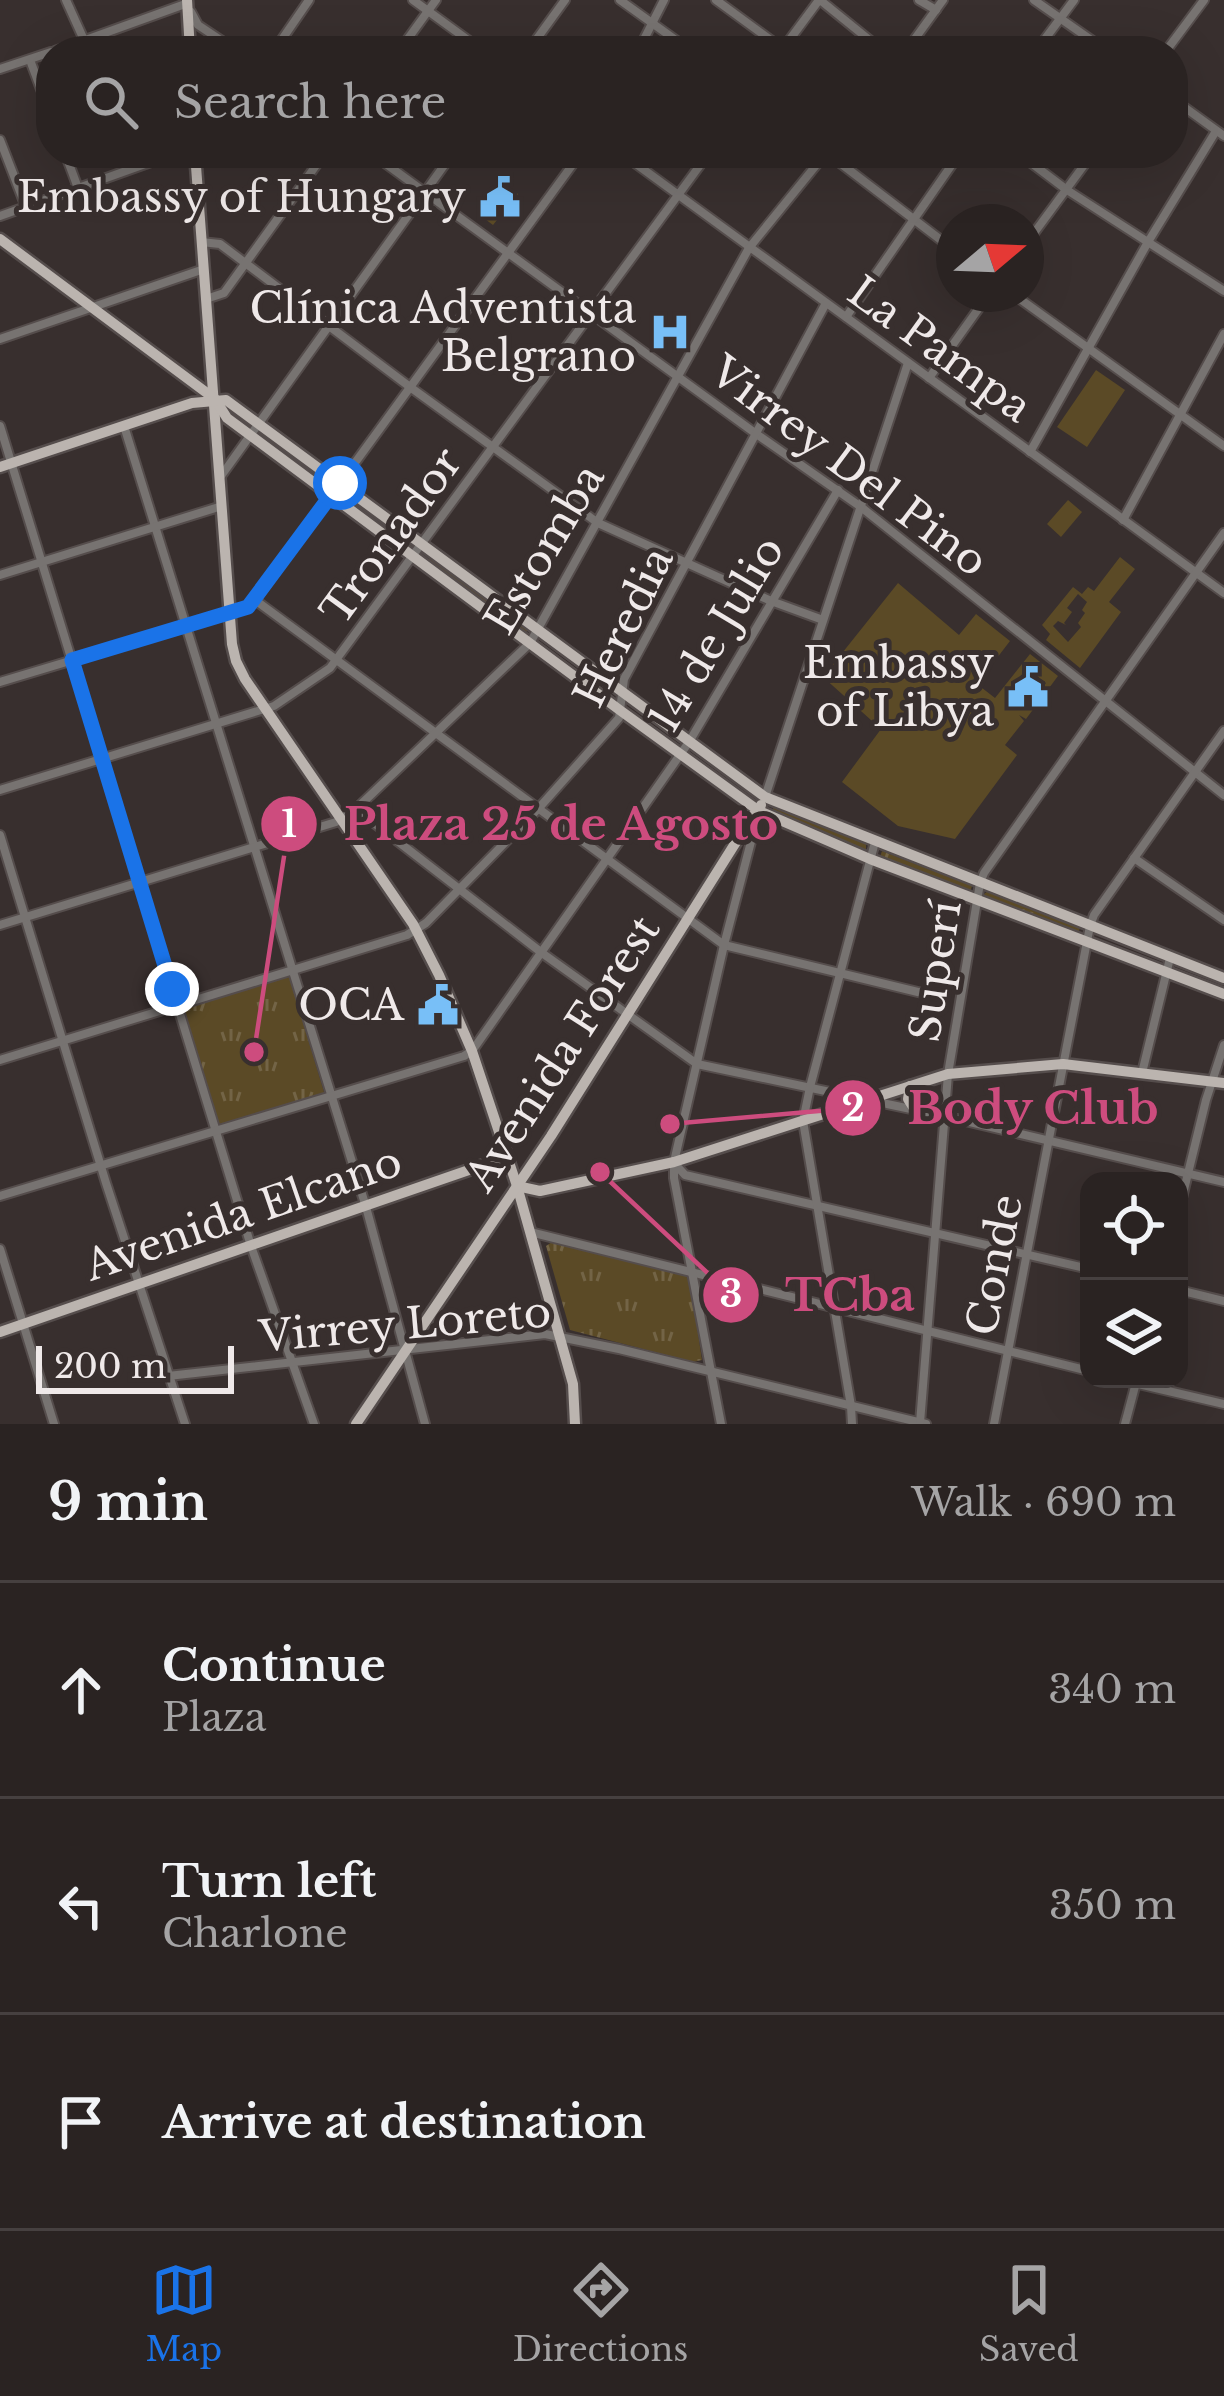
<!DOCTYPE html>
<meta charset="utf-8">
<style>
body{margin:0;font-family:"Libre Baskerville",serif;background:#322b2a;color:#f1f3f6}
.controls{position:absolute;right:36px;bottom:36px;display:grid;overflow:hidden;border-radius:24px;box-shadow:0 12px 48px #0002}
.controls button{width:108px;height:108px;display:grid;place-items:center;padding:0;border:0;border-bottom:3px solid #464040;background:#2a2322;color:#f1f3f6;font:60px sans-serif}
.compass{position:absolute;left:936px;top:204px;width:108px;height:108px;border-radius:50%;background:#2a2322;box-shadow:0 12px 48px #0002;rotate:71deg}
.scale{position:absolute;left:36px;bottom:30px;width:198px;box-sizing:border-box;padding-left:12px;border:6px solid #efe9e9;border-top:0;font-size:33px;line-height:42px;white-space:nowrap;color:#efe9e9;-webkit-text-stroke:9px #382f2e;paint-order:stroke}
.stop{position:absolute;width:36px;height:36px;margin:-27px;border:9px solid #1a73e8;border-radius:50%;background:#fff}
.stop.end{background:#1a73e8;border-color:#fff;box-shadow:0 3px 12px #0008}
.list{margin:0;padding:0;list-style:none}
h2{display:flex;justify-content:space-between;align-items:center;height:156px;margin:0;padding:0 48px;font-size:51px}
h2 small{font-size:39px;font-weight:400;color:#a5a4a5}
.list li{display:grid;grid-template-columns:78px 1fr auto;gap:36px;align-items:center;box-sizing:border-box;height:216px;padding:0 48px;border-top:3px solid #464040}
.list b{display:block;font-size:45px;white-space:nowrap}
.list p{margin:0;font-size:39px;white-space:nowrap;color:#a5a4a5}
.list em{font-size:39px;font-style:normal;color:#a5a4a5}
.icon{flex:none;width:66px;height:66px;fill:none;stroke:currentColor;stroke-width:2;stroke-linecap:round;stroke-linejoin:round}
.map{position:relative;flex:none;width:1224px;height:1424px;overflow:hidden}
.search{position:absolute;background:#2a2322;box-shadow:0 12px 48px #0002;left:36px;right:36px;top:36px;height:132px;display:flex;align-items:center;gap:30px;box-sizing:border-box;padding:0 42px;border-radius:48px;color:#a5a4a5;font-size:45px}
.sheet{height:804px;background:#2a2322}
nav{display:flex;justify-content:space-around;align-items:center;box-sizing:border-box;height:168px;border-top:3px solid #464040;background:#2a2322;font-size:33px;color:#a5a4a5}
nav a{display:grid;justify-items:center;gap:6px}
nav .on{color:#1a73e8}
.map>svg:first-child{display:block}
</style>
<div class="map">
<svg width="1224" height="1424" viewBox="0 0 1224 1424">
<defs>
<pattern id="grass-tufts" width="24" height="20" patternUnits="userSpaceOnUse" patternTransform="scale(3)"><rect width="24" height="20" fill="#5b4a26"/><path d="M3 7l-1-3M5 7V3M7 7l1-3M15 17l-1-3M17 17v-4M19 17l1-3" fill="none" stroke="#736446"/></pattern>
</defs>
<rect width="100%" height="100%" fill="#382f2e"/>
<g fill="url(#grass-tufts)">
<polygon points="429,557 530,627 528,631 523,632 429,563"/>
<polygon points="777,806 866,844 866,849 862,852 774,813 773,808"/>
<polygon points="882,851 972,886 970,892 880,857"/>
<polygon points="988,891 1080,928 1078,934 984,897 984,894"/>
<polygon points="289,976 325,1095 219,1126 184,1009"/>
<polygon points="555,1240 686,1275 691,1287 702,1360 693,1362 570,1330 546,1246"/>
</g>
<g fill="#5b4a26" fill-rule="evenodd">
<polygon points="499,180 518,194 493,225 485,219 490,212 481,204"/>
<polygon points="1096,370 1125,390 1087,447 1057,427"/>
<polygon points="1068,500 1082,512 1061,537 1047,524"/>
<path d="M1120,557l15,12 -26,33 12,10 -41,56 -34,-28 4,-6 -8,-9 31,-38 9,7 6,-7 6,4zM1078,594l9,8 -5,8 3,3 -7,10 3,4 -13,15 -15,-16 5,-5 8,4 -2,-2 8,-11 -5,-4z"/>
<path d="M898,583l61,52 17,-21 34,27 -33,43 18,14 35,-44 28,22 -32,43 -7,-4 5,6 -19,24 12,10 -62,84 -57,-13 -56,-44 39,-53 -58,-52zM1027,668l19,15 -16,20 -19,-15z"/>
</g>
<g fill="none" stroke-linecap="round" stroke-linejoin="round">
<g stroke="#554d4c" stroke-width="12">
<g id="minor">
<polyline points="66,0 89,51"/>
<polyline points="413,0 483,51"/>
<polyline points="620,0 691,51"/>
<polyline points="716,0 783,49"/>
<polyline points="820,0 883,51"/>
<polyline points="919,0 936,10"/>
<polyline points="1034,0 1107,51"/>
<polyline points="191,12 198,25 237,51"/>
<polyline points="782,50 819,0"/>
<polyline points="55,51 188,3"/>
<polyline points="274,51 309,0"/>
<polyline points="399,51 436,0"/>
<polyline points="528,51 565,0"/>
<polyline points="638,51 664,0"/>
<polyline points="906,51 943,0"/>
<polyline points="1036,51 1074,0"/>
<polyline points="1166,51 1204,0"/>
<polyline points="30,60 51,116"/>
<polyline points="0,69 51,52"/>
<polyline points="1173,99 1224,136"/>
<polyline points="0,140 26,207"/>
<polyline points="65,153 78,188"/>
<polyline points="131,153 136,166"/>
<polyline points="371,153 755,433 861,507 1224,795"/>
<polyline points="621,153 1224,593"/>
<polyline points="827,153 954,250"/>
<polyline points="1018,153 1067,190 1224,291"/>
<polyline points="0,216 176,153"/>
<polyline points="201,242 220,244 410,387 598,523 771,601 823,620"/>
<polyline points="1026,244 1093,153"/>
<polyline points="1013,294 1224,446"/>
<polyline points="206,299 224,293 325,153"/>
<polyline points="846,317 960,153"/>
<polyline points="0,339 204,269"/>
<polyline points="929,378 989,294"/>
<polyline points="0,426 251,1246 314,1424"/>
<polyline points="124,426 366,1207 425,1424"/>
<polyline points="1030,452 1148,242 1216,131"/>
<polyline points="221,476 453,153"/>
<polyline points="1123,520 1224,334"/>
<polyline points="0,575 222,506"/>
<polyline points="255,600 724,945 922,993"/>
<polyline points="0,682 243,609 252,604 581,153"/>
<polyline points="0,790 274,706 330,668 709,153"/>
<polyline points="765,797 908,363"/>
<polyline points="356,809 542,953 697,1064 944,1116 1224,1182"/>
<polyline points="0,835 106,1183 185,1424"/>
<polyline points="1134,858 1224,920"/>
<polyline points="0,925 336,822 356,809 530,643 749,248 826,153"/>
<polyline points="0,1060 407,935 426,923 538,809 619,718 624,679 826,303"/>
<polyline points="1142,1073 1170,958"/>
<polyline points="675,1164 685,1175 1089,1269"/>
<polyline points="0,1196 464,1056 472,1051 689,742 838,490"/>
<polyline points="1179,1210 1206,1100 1224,1045"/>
<polyline points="530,1232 1089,1371"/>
<polyline points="0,1249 54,1424"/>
<polyline points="1179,1290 1224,1301"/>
<polyline points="168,1376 545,1334 619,1349 926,1424"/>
<polyline points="1117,1379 1224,1404"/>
<polyline points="920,1423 948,1074 980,883 984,873 1224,533"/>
<polyline points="721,1424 674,1178 674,1162 724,945 759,811"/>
<polyline points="852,1424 851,1406 803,1121 810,1087 875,842"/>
<polyline points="994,1424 1090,926 1094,915 1224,731"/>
<polyline points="1125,1424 1137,1379"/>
</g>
</g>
<g stroke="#554d4c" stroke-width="15">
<g id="major">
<polyline points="187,0 190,51"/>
<polyline points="195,153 232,644 236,661 245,679 413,924 439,975 472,1051 517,1186 573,1384 575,1424"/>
<polyline points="0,239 215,399 227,418 621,711 759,811 870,859 1224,994"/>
<polyline points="0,467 192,403 226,400 765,797 1224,978"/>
<polyline points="910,1086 908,1099 915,1110"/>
<polyline points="517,1186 540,1191 674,1162 948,1074 1063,1064 1224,1083"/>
<polyline points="0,1332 492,1162 508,1160"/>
<polyline points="356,1424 551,1136 736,842 749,818 759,811 761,805"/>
</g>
</g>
<use href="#minor" stroke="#777371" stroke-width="8"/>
<use href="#major" stroke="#bbb4af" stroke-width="10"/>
</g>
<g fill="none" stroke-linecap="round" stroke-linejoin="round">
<polyline stroke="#1a73e8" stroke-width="15" points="172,989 72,660 248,607 340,483"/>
</g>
<defs>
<g id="civic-bare" transform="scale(3.24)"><path d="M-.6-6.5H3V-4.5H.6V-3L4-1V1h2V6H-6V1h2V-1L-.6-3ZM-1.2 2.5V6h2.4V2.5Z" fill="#78bff7" stroke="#382f2e" stroke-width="2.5" paint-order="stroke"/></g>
<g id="hospital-bare" transform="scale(3.24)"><path d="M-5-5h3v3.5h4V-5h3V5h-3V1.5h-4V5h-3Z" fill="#78bff7" stroke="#382f2e" stroke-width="2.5" paint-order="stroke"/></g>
</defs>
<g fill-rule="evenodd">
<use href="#civic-bare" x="500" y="197"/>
<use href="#hospital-bare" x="670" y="332"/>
<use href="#civic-bare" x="1028" y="687"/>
<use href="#civic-bare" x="438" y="1005"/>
</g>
<g text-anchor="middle" stroke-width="10" stroke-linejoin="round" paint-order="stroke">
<g font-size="42" fill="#efe9e9" stroke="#382f2e" text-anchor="end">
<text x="466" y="212">Embassy of Hungary</text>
<text x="636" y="323">Clínica Adventista<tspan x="636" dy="48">Belgrano</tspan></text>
<text x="994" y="678">Embassy<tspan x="994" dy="48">of Libya</tspan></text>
<text x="404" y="1020">OCA</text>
</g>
<g font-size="42" fill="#efe9e9" stroke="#382f2e">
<text transform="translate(940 349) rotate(36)" y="15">La Pampa</text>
<text transform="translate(849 466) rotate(37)" y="15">Virrey Del Pino</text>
<text transform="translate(391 536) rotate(-54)" y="15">Tronador</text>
<text transform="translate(544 549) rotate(-59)" y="15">Estomba</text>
<text transform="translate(623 627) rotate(-64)" y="15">Heredia</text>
<text transform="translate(716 634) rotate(-59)" y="15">14 de Julio</text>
<text transform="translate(935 971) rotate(-81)" y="15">Superí</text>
<text transform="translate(562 1053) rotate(-57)" y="15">Avenida Forest</text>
<text transform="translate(243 1213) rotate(-19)" y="15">Avenida Elcano</text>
<text transform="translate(994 1265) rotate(-79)" y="15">Conde</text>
<text transform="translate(405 1324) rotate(-5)" y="15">Virrey Loreto</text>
</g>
</g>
<path fill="none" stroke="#cd4c7e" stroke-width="4.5" d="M254 1052L289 824M670 1124L853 1108M600 1172L731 1295"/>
<g fill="#cd4c7e" stroke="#382f2e" stroke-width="4.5">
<circle cx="254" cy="1052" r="12"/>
<circle cx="670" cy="1124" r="12"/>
<circle cx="600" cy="1172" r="12"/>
<circle cx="289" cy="824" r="30"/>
<circle cx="853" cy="1108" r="30"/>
<circle cx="731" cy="1295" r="30"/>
</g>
<g font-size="36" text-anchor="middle" font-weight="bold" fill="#fff">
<text x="289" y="837">1</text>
<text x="853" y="1121">2</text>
<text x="731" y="1307">3</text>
</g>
<g font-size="45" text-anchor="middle" font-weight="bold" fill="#cd4c7e" stroke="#382f2e" stroke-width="10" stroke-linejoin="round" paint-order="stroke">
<text x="561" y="840">Plaza 25 de Agosto</text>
<text x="1033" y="1124">Body Club</text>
<text x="850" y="1311">TCba</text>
</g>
</svg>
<div class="controls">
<button><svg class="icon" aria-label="locate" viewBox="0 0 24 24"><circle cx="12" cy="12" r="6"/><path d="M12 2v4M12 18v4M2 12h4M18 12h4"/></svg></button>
<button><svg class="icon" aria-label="layers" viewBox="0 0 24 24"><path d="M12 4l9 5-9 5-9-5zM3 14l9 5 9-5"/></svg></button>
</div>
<svg class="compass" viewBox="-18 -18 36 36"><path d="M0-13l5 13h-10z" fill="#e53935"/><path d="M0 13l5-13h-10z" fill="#a5a4a5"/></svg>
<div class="scale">200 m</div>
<div class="stop" style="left:340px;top:483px"></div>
<div class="stop end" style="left:172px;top:989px"></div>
<div class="search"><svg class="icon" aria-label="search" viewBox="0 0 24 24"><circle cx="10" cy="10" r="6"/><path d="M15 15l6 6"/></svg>Search here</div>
</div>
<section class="sheet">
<h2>9 min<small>Walk · 690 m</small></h2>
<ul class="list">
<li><svg class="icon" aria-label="ahead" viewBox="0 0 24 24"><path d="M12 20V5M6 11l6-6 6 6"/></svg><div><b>Continue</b><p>Plaza</p></div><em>340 m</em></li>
<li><svg class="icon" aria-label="left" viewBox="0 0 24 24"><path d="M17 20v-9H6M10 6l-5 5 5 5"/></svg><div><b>Turn left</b><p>Charlone</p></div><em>350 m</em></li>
<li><svg class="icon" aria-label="arrive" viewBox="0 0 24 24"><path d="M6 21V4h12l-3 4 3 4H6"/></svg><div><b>Arrive at destination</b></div></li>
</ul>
</section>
<nav>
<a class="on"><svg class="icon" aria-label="map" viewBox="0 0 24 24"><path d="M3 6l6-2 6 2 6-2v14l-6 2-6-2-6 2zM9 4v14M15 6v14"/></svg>Map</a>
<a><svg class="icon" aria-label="directions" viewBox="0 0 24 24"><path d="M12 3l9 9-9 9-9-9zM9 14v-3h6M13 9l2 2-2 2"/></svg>Directions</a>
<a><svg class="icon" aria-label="saved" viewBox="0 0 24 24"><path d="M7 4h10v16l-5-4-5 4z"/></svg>Saved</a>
</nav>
